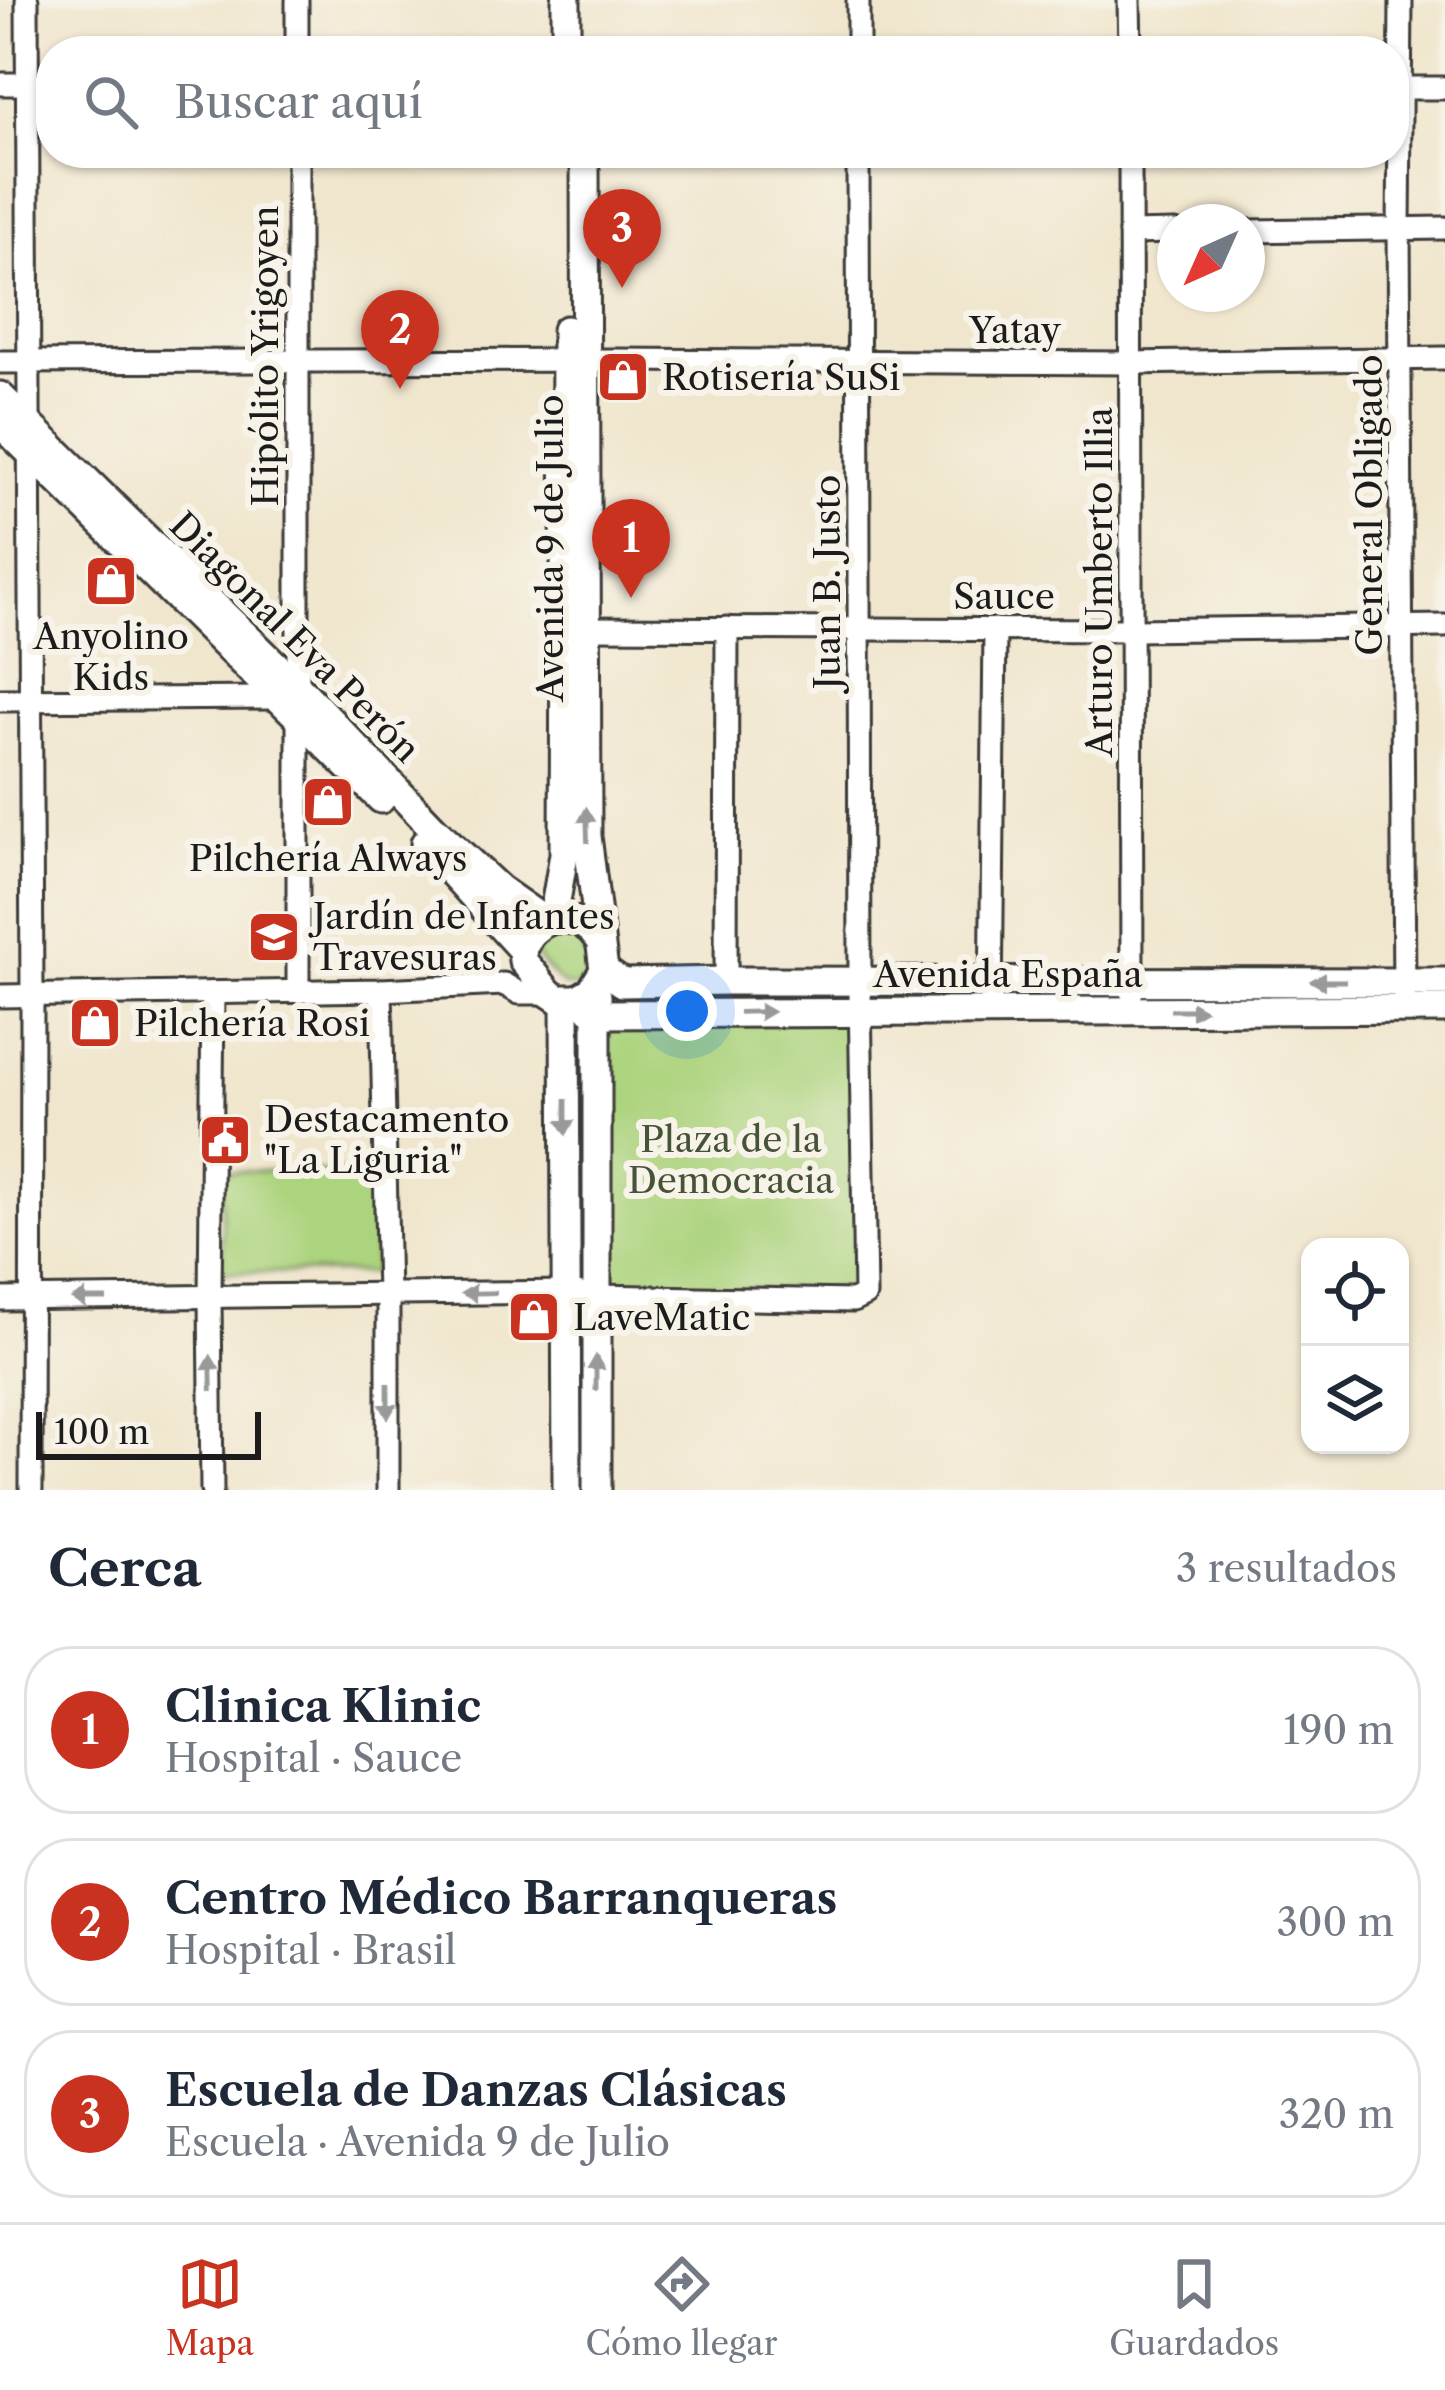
<!DOCTYPE html>
<html lang="es">
<meta charset="utf-8">
<style>
body{margin:0;font-family:"Libre Caslon Text",serif;background:#f2f2f3;color:#1f2937}
.controls{position:absolute;right:36px;bottom:36px;display:grid;overflow:hidden;border-radius:24px;box-shadow:0 3px 9px #0004}
.controls button{width:108px;height:108px;display:grid;place-items:center;padding:0;border:0;border-bottom:3px solid #e0e1e3;background:#fff;color:#1f2937;font:60px sans-serif}
.compass{position:absolute;left:1157px;top:204px;width:108px;height:108px;border-radius:50%;background:#fff;box-shadow:0 3px 9px #0004;rotate:225deg}
.scale{position:absolute;left:36px;bottom:30px;width:225px;box-sizing:border-box;padding-left:12px;border:6px solid #1c1c1c;border-top:0;font-size:33px;line-height:42px;white-space:nowrap;color:#1c1c1c;-webkit-text-stroke:9px #f7f3e8;paint-order:stroke}
.you{position:absolute;left:687px;top:1011px;width:42px;height:42px;margin:-30px;border:9px solid #fff;border-radius:50%;background:#1a73e8;box-shadow:0 0 0 18px #1a73e833}
.badge{display:grid;place-items:center;width:78px;height:78px;border-radius:50%;background:#c8321e;color:#fff;font-size:39px;font-weight:700}
.pin{position:absolute;translate:-50% -99px;filter:drop-shadow(0 3px 6px #0008)}
.pin::after{content:'';position:absolute;top:63px;width:42px;height:36px;background:inherit;clip-path:polygon(0 0,100% 0,50% 100%)}
.list{margin:0;padding:0;list-style:none}
h2{display:flex;justify-content:space-between;align-items:center;height:156px;margin:0;padding:0 48px;font-size:51px}
h2 small{font-size:39px;font-weight:400;color:#747a83}
.list li{display:grid;grid-template-columns:78px 1fr auto;gap:36px;align-items:center;box-sizing:border-box;height:168px;margin:0 24px 24px;padding:0 24px;border:3px solid #e0e1e3;border-radius:48px}
.list b{display:block;font-size:45px;white-space:nowrap}
.list p{margin:0;font-size:39px;white-space:nowrap;color:#747a83}
.list em{font-size:39px;font-style:normal;color:#747a83}
.icon{flex:none;width:66px;height:66px;fill:none;stroke:currentColor;stroke-width:2;stroke-linecap:round;stroke-linejoin:round}
.map{position:relative;flex:none;width:1445px;height:1490px;overflow:hidden}
.search{position:absolute;background:#fff;box-shadow:0 3px 9px #0004;left:36px;right:36px;top:36px;height:132px;display:flex;align-items:center;gap:30px;box-sizing:border-box;padding:0 42px;border-radius:48px;color:#747a83;font-size:45px}
.sheet{height:732px;background:#fff}
nav{display:flex;justify-content:space-around;align-items:center;box-sizing:border-box;height:168px;border-top:3px solid #e0e1e3;background:#fff;font-size:33px;color:#747a83}
nav a{display:grid;justify-items:center;gap:6px}
nav .on{color:#c8321e}
.map>svg:first-child{display:block}
</style>
<div class="map">
<svg width="1445" height="1490" viewBox="0 0 1445 1490">
<rect width="100%" height="100%" fill="#f7f3e8"/>
<filter id="ink" filterUnits="userSpaceOnUse"><feTurbulence type="fractalNoise" baseFrequency=".00833" numOctaves="2"/><feDisplacementMap in="SourceGraphic" scale="24" xChannelSelector="R" yChannelSelector="G"/><feConvolveMatrix kernelMatrix="1 2 1 2 8 2 1 2 1" color-interpolation-filters="sRGB"/></filter>
<filter id="wash" filterUnits="userSpaceOnUse"><feTurbulence type="fractalNoise" baseFrequency=".004" numOctaves="4" result="noise"/><feDisplacementMap in="SourceGraphic" scale="48" xChannelSelector="R" yChannelSelector="G"/><feGaussianBlur stdDeviation="2.7" result="paint"/><feColorMatrix in="noise" values="0 0 0 0 0 0 0 0 0 0 0 0 0 0 0 0 0 1.4 0 .05"/><feComposite in="paint" operator="in"/></filter>
<g filter="url(#wash)">
<rect width="100%" height="100%" fill="#f0e6cd"/>
<g fill="#acd37d" stroke="#64784c" stroke-width="3">
<path d="M569,930c13,14 22,28 20,48l-13,9 -14,-2 -24,-26 -3,-11 9,-17z"/>
<polygon points="612,993 834,995 834,1006 612,1004"/>
<polygon points="576,1013 586,1015 583,1273 573,1273"/>
<polygon points="621,1019 854,1020 860,1281 852,1288 624,1292 605,1280 605,1038"/>
<polygon points="222,1171 375,1172 375,1273 222,1272"/>
<rect x="575" y="1313" width="9" height="177"/>
</g>
</g>
<g filter="url(#ink)">
<g fill="none" stroke-linecap="round" stroke-linejoin="round">
<g stroke="#3c3a37" stroke-width="27">
<g id="minor">
<polyline points="27,0 32,995 31,1490"/>
<polyline points="297,0 297,51"/>
<polyline points="1129,0 1130,51"/>
<polyline points="1401,0 1399,228 1404,997"/>
<polyline points="858,51 858,0"/>
<polyline points="0,84 51,84"/>
<polyline points="1394,88 1445,88"/>
<polyline points="298,153 298,992"/>
<polyline points="1130,153 1132,992"/>
<polyline points="1247,231 1445,228"/>
<polyline points="1130,233 1175,232"/>
<polyline points="0,362 613,360 1130,363 1445,358"/>
<polyline points="576,628 1133,630 1445,626"/>
<polyline points="0,700 278,698"/>
<polyline points="726,981 727,628"/>
<polyline points="381,990 388,1295 388,1490"/>
<polyline points="0,996 381,990 504,984 519,993 549,993"/>
<polyline points="991,1010 995,629"/>
<polyline points="0,1299 567,1292 596,1296 853,1301 865,1295 860,993 858,153"/>
<polyline points="212,1490 210,1298 213,993"/>
</g>
</g>
<g stroke="#3c3a37" stroke-width="33">
<g id="major">
<polyline points="566,0 566,51"/>
<polyline points="585,153 587,836 604,970 591,991 577,999 558,999 549,993 523,961 522,950 530,934 542,924 553,919 567,919 580,922 591,930 600,941"/>
<polyline points="0,396 297,686 435,830 499,889 546,922"/>
<polyline points="0,423 381,799"/>
<polyline points="425,843 522,950"/>
<polyline points="553,919 564,854 566,330"/>
<polyline points="604,970 622,983 726,981 1445,982"/>
<polyline points="597,996 597,1490"/>
<polyline points="577,999 597,1014 1445,1009"/>
<polyline points="565,1000 567,1490"/>
</g>
</g>
<use href="#minor" stroke="#fff" stroke-width="21"/>
<use href="#major" stroke="#fff" stroke-width="27"/>
</g>
<defs><path id="oneway-solid" d="M-6-.8H1V-3.2L6.5 0L1 3.2V.8H-6Z" transform="scale(3)"/></defs>
<g fill="#999">
<use href="#oneway-solid" transform="translate(587 825) rotate(-92)"/>
<use href="#oneway-solid" transform="translate(1328 981) rotate(-180)"/>
<use href="#oneway-solid" transform="translate(1188 1010)"/>
<use href="#oneway-solid" transform="translate(756 1012) rotate(-1)"/>
<use href="#oneway-solid" transform="translate(566 1117) rotate(90)"/>
<use href="#oneway-solid" transform="translate(479 1293) rotate(179)"/>
<use href="#oneway-solid" transform="translate(89 1299) rotate(180)"/>
<use href="#oneway-solid" transform="translate(211 1373) rotate(-91)"/>
<use href="#oneway-solid" transform="translate(596 1373) rotate(-90)"/>
<use href="#oneway-solid" transform="translate(388 1401) rotate(90)"/>
</g>
</g>
<defs>
<g id="shop-square" transform="scale(2.7)"><rect x="-9" y="-9" width="18" height="18" rx="4" fill="#c8321e" stroke="#f7f3e8"/><path d="M-5-2.5h2.3a2.7 3.5 0 0 1 5.4 0H5L5.5 6h-11ZM-1.5-2.5h3a1.5 2.3 0 0 0-3 0Z" fill="#fff"/></g>
<g id="school-square" transform="scale(2.7)"><rect x="-9" y="-9" width="18" height="18" rx="4" fill="#c8321e" stroke="#f7f3e8"/><path d="M0-5L7-2L0 1L-7-2ZM-4 1L0 2.5L4 1V4Q0 6-4 4Z" fill="#fff"/></g>
<g id="civic-square" transform="scale(2.7)"><rect x="-9" y="-9" width="18" height="18" rx="4" fill="#c8321e" stroke="#f7f3e8"/><path d="M-.6-6.5H3V-4.5H.6V-3L4-1V1h2V6H-6V1h2V-1L-.6-3ZM-1.2 2.5V6h2.4V2.5Z" fill="#fff"/></g>
</defs>
<g fill-rule="evenodd">
<use href="#shop-square" x="623" y="377"/>
<use href="#shop-square" x="111" y="581"/>
<use href="#shop-square" x="328" y="802"/>
<use href="#school-square" x="274" y="937"/>
<use href="#shop-square" x="95" y="1023"/>
<use href="#civic-square" x="225" y="1140"/>
<use href="#shop-square" x="534" y="1317"/>
</g>
<g text-anchor="middle" stroke-width="12" stroke-linejoin="round" paint-order="stroke">
<g font-size="36" fill="#1c1c1c" stroke="#f7f3e8">
<text x="1015" y="343">Yatay</text>
<text transform="translate(265 356) rotate(-90)" y="13">Hipólito Yrigoyen</text>
<text transform="translate(1369 505) rotate(-90)" y="13">General Obligado</text>
<text transform="translate(550 548) rotate(-90)" y="13">Avenida 9 de Julio</text>
<text transform="translate(827 582) rotate(-90)" y="13">Juan B. Justo</text>
<text transform="translate(1099 582) rotate(-90)" y="13">Arturo Umberto Illia</text>
<text x="1004" y="609">Sauce</text>
<text transform="translate(295 637) rotate(45)" y="13">Diagonal Eva Perón</text>
<text x="1008" y="987">Avenida España</text>
</g>
<g font-size="36" fill="#1c1c1c" stroke="#f7f3e8" text-anchor="start">
<text x="662" y="390">Rotisería SuSi</text>
<text x="111" y="649" text-anchor="middle">Anyolino<tspan x="111" dy="41">Kids</tspan></text>
<text x="328" y="871" text-anchor="middle">Pilchería Always</text>
<text x="313" y="929">Jardín de Infantes<tspan x="313" dy="41">Travesuras</tspan></text>
<text x="134" y="1036">Pilchería Rosi</text>
<text x="264" y="1132">Destacamento<tspan x="264" dy="41">"La Liguria"</tspan></text>
<text x="573" y="1330">LaveMatic</text>
</g>
<g font-size="36" fill="#475339" stroke="#f7f3e8">
<text x="731" y="1152">Plaza de la<tspan x="731" dy="41">Democracia</tspan></text>
</g>
</g>
</svg>
<div class="controls">
<button><svg class="icon" aria-label="locate" viewBox="0 0 24 24"><circle cx="12" cy="12" r="6"/><path d="M12 2v4M12 18v4M2 12h4M18 12h4"/></svg></button>
<button><svg class="icon" aria-label="layers" viewBox="0 0 24 24"><path d="M12 4l9 5-9 5-9-5zM3 14l9 5 9-5"/></svg></button>
</div>
<svg class="compass" viewBox="-18 -18 36 36"><path d="M0-13l5 13h-10z" fill="#e53935"/><path d="M0 13l5-13h-10z" fill="#747a83"/></svg>
<div class="scale">100 m</div>
<div class="you"></div>
<div class="pin badge" style="left:631px;top:598px">1</div>
<div class="pin badge" style="left:400px;top:389px">2</div>
<div class="pin badge" style="left:622px;top:288px">3</div>
<div class="search"><svg class="icon" aria-label="search" viewBox="0 0 24 24"><circle cx="10" cy="10" r="6"/><path d="M15 15l6 6"/></svg>Buscar aquí</div>
</div>
<section class="sheet">
<h2>Cerca<small>3 resultados</small></h2>
<ul class="list">
<li><span class="badge">1</span><div><b>Clinica Klinic</b><p>Hospital · Sauce</p></div><em>190 m</em></li>
<li><span class="badge">2</span><div><b>Centro Médico Barranqueras</b><p>Hospital · Brasil</p></div><em>300 m</em></li>
<li><span class="badge">3</span><div><b>Escuela de Danzas Clásicas</b><p>Escuela · Avenida 9 de Julio</p></div><em>320 m</em></li>
</ul>
</section>
<nav>
<a class="on"><svg class="icon" aria-label="map" viewBox="0 0 24 24"><path d="M3 6l6-2 6 2 6-2v14l-6 2-6-2-6 2zM9 4v14M15 6v14"/></svg>Mapa</a>
<a><svg class="icon" aria-label="directions" viewBox="0 0 24 24"><path d="M12 3l9 9-9 9-9-9zM9 14v-3h6M13 9l2 2-2 2"/></svg>Cómo llegar</a>
<a><svg class="icon" aria-label="saved" viewBox="0 0 24 24"><path d="M7 4h10v16l-5-4-5 4z"/></svg>Guardados</a>
</nav>
